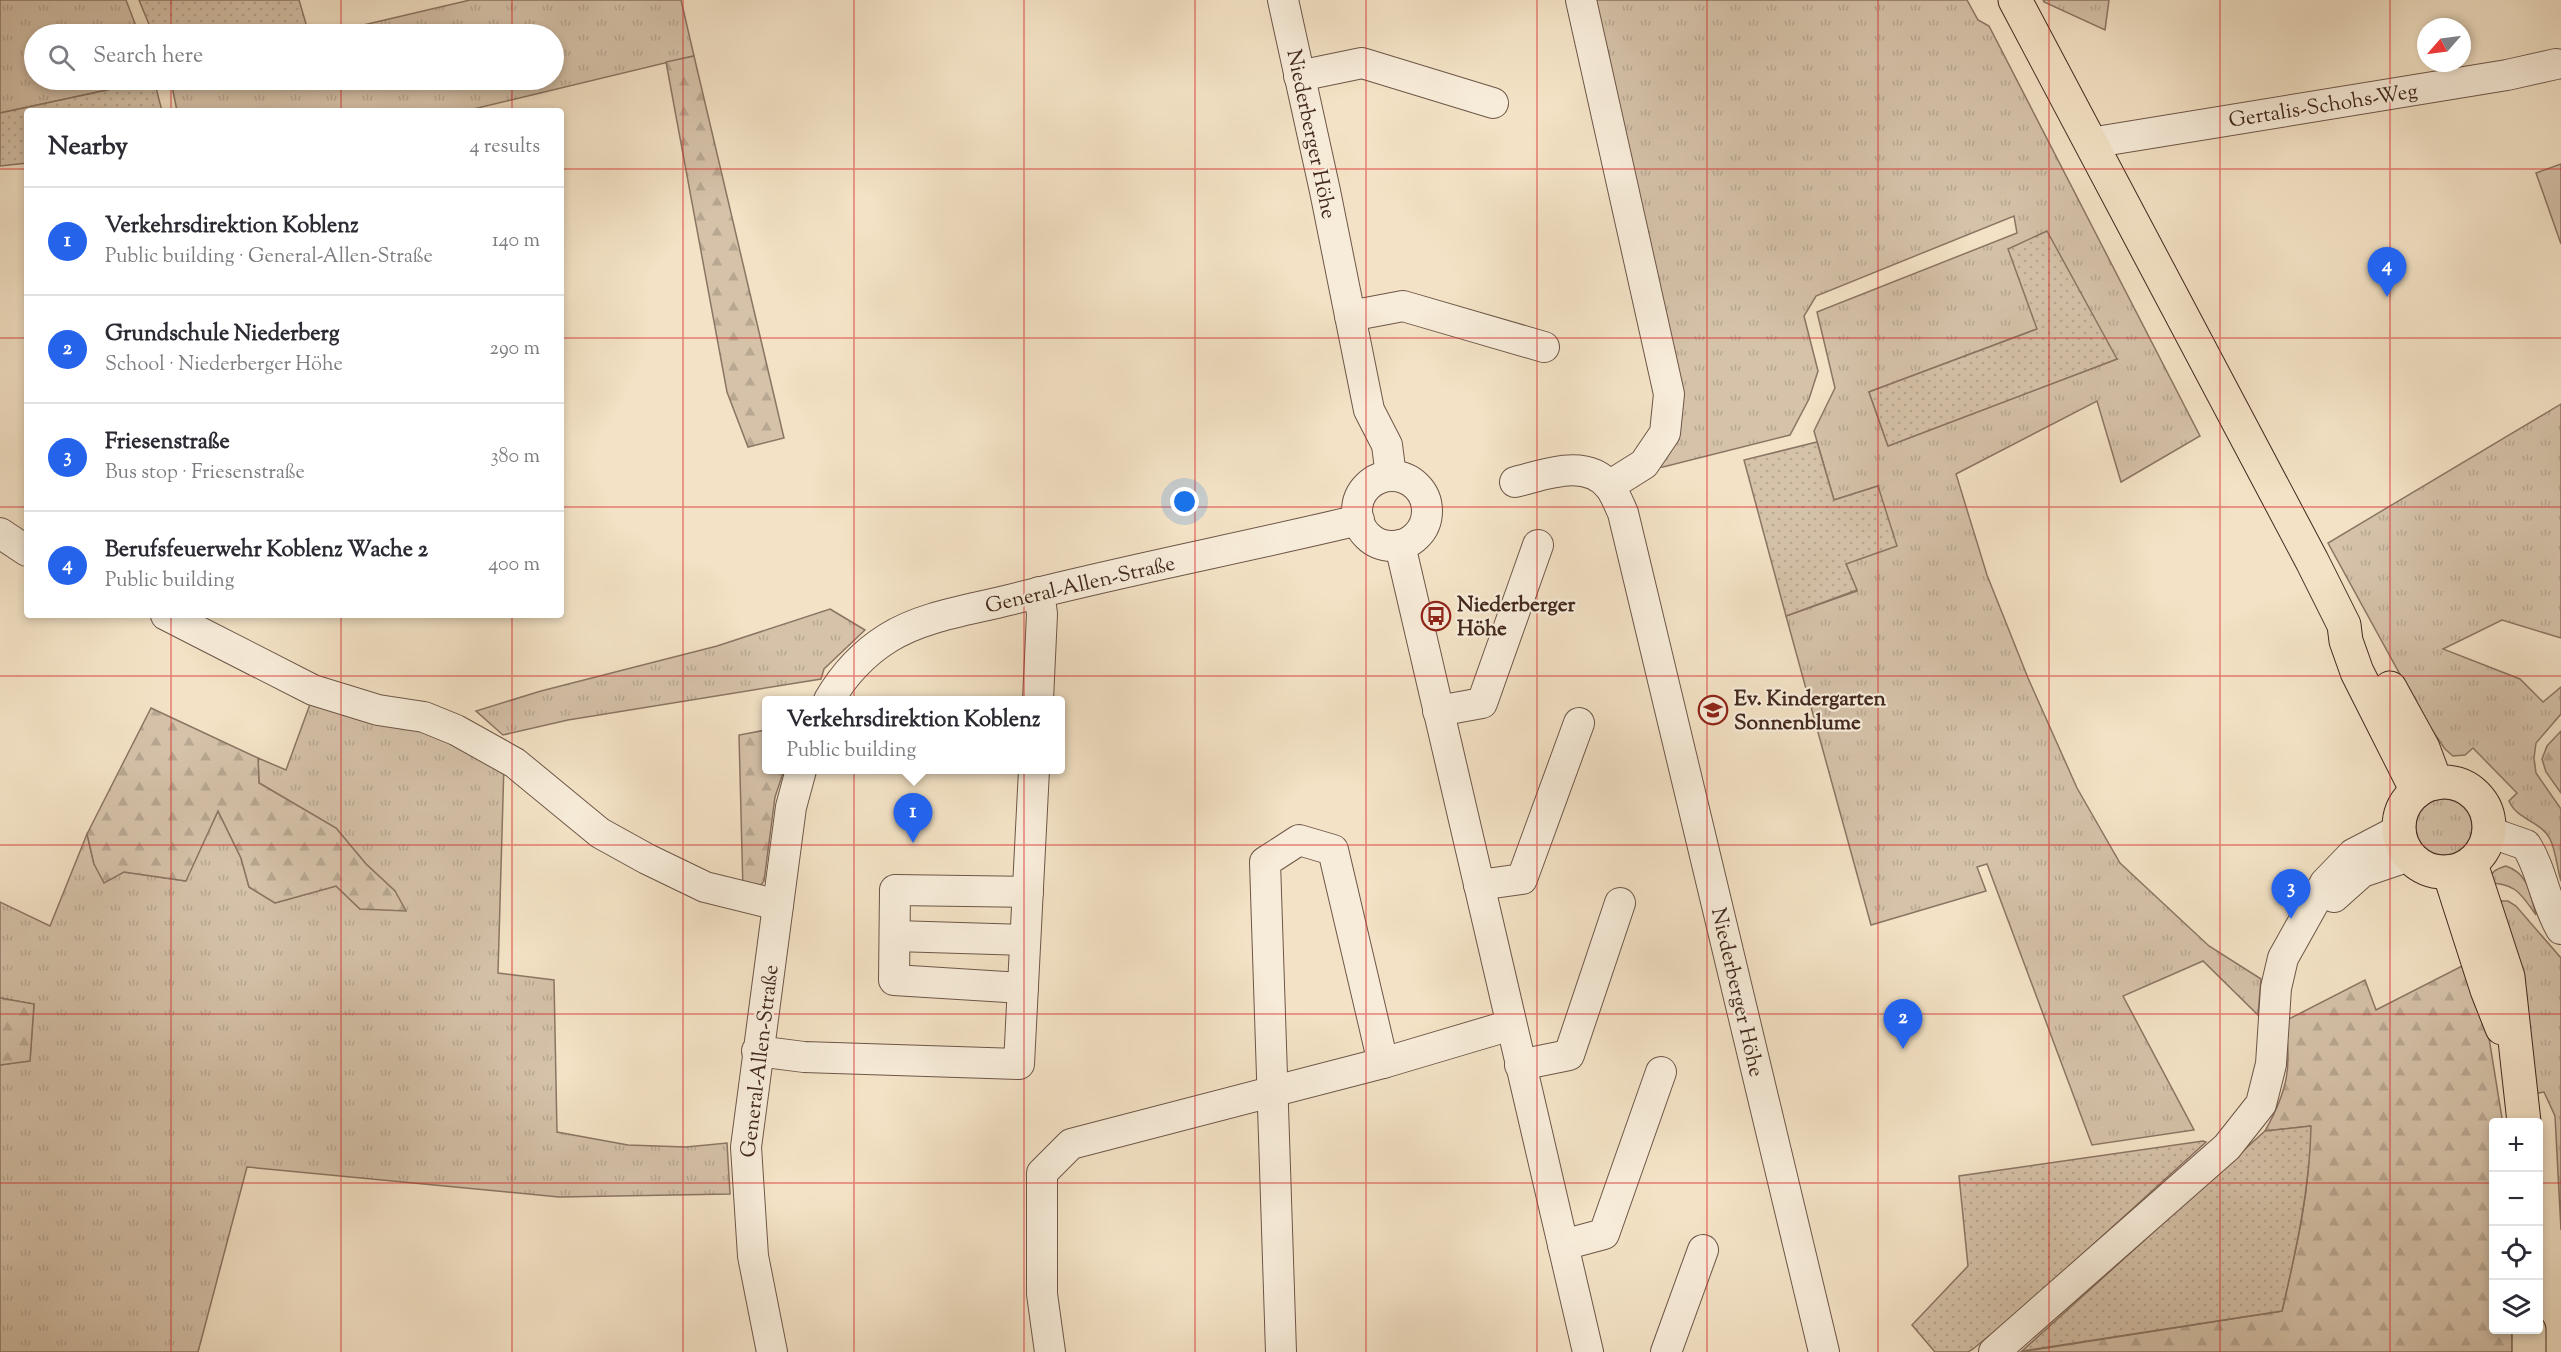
<!DOCTYPE html>
<meta charset="utf-8">
<style>
body{margin:0;font-family:"Sorts Mill Goudy",serif;background:#f7f7f7;color:#2b2b33}
.controls{position:absolute;right:18px;bottom:18px;display:grid;overflow:hidden;border-radius:6px;box-shadow:0 3px 9px #0003}
.controls button{width:54px;height:54px;display:grid;place-items:center;padding:0;border:0;border-bottom:2px solid #e1e1e2;background:#fff;color:#2b2b33;font:30px sans-serif}
.compass{position:absolute;left:2417px;top:18px;width:54px;height:54px;border-radius:50%;background:#fff;box-shadow:0 3px 9px #0003;rotate:242deg}
.you{position:absolute;left:1185px;top:502px;width:21px;height:21px;margin:-15px;border:4px solid #fff;border-radius:50%;background:#1a73e8;box-shadow:0 0 0 9px #1a73e833}
.badge{display:grid;place-items:center;width:39px;height:39px;border-radius:50%;background:#2563eb;color:#fff;font-size:20px;font-weight:700}
.pin{position:absolute;translate:-50% -50px;filter:drop-shadow(0 2px 3px #0008)}
.pin::after{content:'';position:absolute;top:32px;width:21px;height:18px;background:inherit;clip-path:polygon(0 0,100% 0,50% 100%)}
.popup{position:absolute;left:762px;top:696px;width:303px;height:78px;box-sizing:border-box;display:grid;place-content:center;border-radius:6px;background:#fff;filter:drop-shadow(0 2px 4px #0005);font-size:20px;white-space:nowrap;color:#7c7c81}
.popup b{font-size:22px;color:#2b2b33}
.popup::after{content:'';position:absolute;left:50%;top:100%;margin-left:-12px;border:12px solid transparent;border-top-color:#fff}
.list{margin:0;padding:0;list-style:none}
h2{display:flex;justify-content:space-between;align-items:center;height:78px;margin:0;padding:0 24px;font-size:26px}
h2 small{font-size:20px;font-weight:400;color:#7c7c81}
.list li{display:grid;grid-template-columns:39px 1fr auto;gap:18px;align-items:center;box-sizing:border-box;height:108px;padding:0 24px;border-top:2px solid #e1e1e2}
.list b{display:block;font-size:22px;white-space:nowrap}
.list p{margin:0;font-size:20px;white-space:nowrap;color:#7c7c81}
.list em{font-size:20px;font-style:normal;color:#7c7c81}
.icon{flex:none;width:33px;height:33px;fill:none;stroke:currentColor;stroke-width:2;stroke-linecap:round;stroke-linejoin:round}
.map{position:relative;flex:none;width:2561px;height:1352px;overflow:hidden}
.search{position:absolute;background:#fff;box-shadow:0 3px 9px #0003;left:24px;top:24px;width:540px;height:66px;display:flex;align-items:center;gap:15px;box-sizing:border-box;padding:0 21px;border-radius:33px;color:#7c7c81;font-size:22px}
.panel{position:absolute;background:#fff;box-shadow:0 3px 9px #0003;left:24px;top:108px;width:540px;height:510px;border-radius:6px}
.map>svg:first-child{display:block}
</style>
<div class="map">
<svg width="2561" height="1352" viewBox="0 0 2561 1352">
<defs>
<pattern id="grass-tufts" width="24" height="20" patternUnits="userSpaceOnUse" patternTransform="scale(1.5)"><rect width="24" height="20" fill="#d5c2a9"/><path d="M3 7l-1-3M5 7V3M7 7l1-3M15 17l-1-3M17 17v-4M19 17l1-3" fill="none" stroke="#b8a791"/></pattern>
<pattern id="forest-firs" width="22" height="20" patternUnits="userSpaceOnUse" patternTransform="scale(1.5)"><rect width="22" height="20" fill="#d5c2a9"/><path d="M5 1l3.5 6h-7zM16 11l3.5 6h-7z" fill="#b8a791"/></pattern>
<pattern id="garden-dots" width="8" height="8" patternUnits="userSpaceOnUse" patternTransform="scale(1.5)"><rect width="8" height="8" fill="#d5c2a9"/><path d="M2 2h.1M6 6h.1" fill="none" stroke="#b8a791" stroke-width="1.8" stroke-linecap="round"/></pattern>
</defs>
<rect width="100%" height="100%" fill="#f3e2c5"/>
<filter id="stains"><feTurbulence type="fractalNoise" baseFrequency=".00333" numOctaves="4"/><feColorMatrix values="0 0 0 0 .2 0 0 0 0 .09 0 0 0 0 .02 0 0 0 .5 -.17"/></filter>
<radialGradient id="worn" r=".72"><stop offset=".6" stop-color="#630" stop-opacity="0"/><stop offset="1" stop-color="#630" stop-opacity=".3"/></radialGradient>
<g fill="url(#grass-tufts)" stroke="#8c7564" stroke-width="1.5" fill-rule="evenodd">
<polygon points="0,0 126,0 139,34 34,34 34,80 154,80 0,113"/>
<polygon points="470,0 681,0 694,56 465,111 177,111 171,81 175,80 554,80 554,34 325,34"/>
<path d="M1589,0h378l11,20 11,6 211,410 -79,46 -24,-81 -141,73 31,101 41,103 49,110 43,75 89,83 52,33 -3,36 -55,-54 -80,35 71,134 -102,15 -105,-281 -10,3 9,24 -115,34 -85,-309 71,-25 -11,-27 32,-78 -44,14 -20,-69 21,-43 -18,-76 200,-79 -3,-17 -198,80 -12,20 14,55 -9,28 -19,36 -127,32 -14,1 17,-25zM2037,329l80,30 -229,87 -19,-54z"/>
<polygon points="2043,0 2109,0 2105,30 2044,2"/>
<path d="M2561,404v234l-59,-18 -59,29 77,30 23,23 18,-15v27l-25,29 -2,15 2,15 25,36v72c-4,-13 -5,-30 -11,-42 -9,-18 -33,-19 -41,-38l8,-8 -44,-45 -8,7 -12,1 -8,-7 -20,-29 -97,-177z"/>
<polygon points="830,609 865,630 824,669 821,679 568,720 503,735 476,711 541,691 717,646"/>
<polygon points="313,696 380,715 504,763 498,973 554,980 557,1132 628,1145 686,1147 727,1143 730,1194 559,1197 247,1167 198,1352 0,1352 0,1065 30,1060 34,1004 0,998 0,902 50,926 87,834 94,864 124,872 185,881 218,811 241,858 249,887 275,903 336,886 360,909 395,891 366,864 336,828 259,783 258,758 286,770"/>
<circle cx="2444" cy="827" r="28"/>
<path d="M2506,866c23,8 24,28 30,49 -15,-21 -20,-32 -48,-32 2,-10 7,-14 18,-17z"/>
<polygon points="2502,901 2508,901 2516,906 2561,958 2561,1230 2555,1116 2544,1092 2533,1094 2493,904"/>
</g>
<g fill="url(#forest-firs)" stroke="#8c7564" stroke-width="1.5">
<polygon points="694,56 784,438 748,447 727,392 666,62"/>
<polygon points="151,708 258,758 259,783 336,828 366,864 395,891 406,911 360,909 336,886 275,903 249,887 241,858 218,811 186,881 124,872 104,883 94,864 87,834"/>
<polygon points="766,730 766,770 784,770 775,797 764,881 757,890 743,891 739,735"/>
<polygon points="2561,731 2561,793 2546,772 2542,759 2547,746"/>
<path d="M2462,966l26,66 14,86 1,4h-9v208h19v22h-493l262,-41c14,-61 29,-123 28,-185l-45,5c23,-41 27,-64 20,-110l80,-41 11,30z"/>
<polygon points="0,998 34,1004 30,1061 0,1065"/>
</g>
<g fill="url(#garden-dots)" stroke="#8c7564" stroke-width="1.5">
<polygon points="139,0 299,0 309,34 153,34"/>
<polygon points="154,80 162,111 27,111 27,163 0,166 0,113"/>
<polygon points="2047,231 2117,359 1888,446 1869,392 2037,329 2008,249"/>
<polygon points="1817,442 1834,500 1878,486 1897,546 1846,564 1857,590 1786,616 1744,460"/>
<path d="M2311,1126c-1,62 -15,124 -29,185l-260,40 243,-220z"/>
<polygon points="2203,1141 2206,1142 2020,1311 1973,1349 1968,1352 1935,1352 1912,1325 1968,1266 1959,1176"/>
</g>
<polygon fill="#d5c2a9" stroke="#8c7564" stroke-width="1.5" points="2561,164 2561,244 2536,173"/>
<g fill="none" stroke-linecap="round" stroke-linejoin="round">
<g stroke="#6e5648" stroke-width="32">
<g id="minor">
<polyline points="1283,0 1325,191 1369,410 1387,445 1391,476"/>
<polyline points="1581,0 1669,394 1665,433 1644,464 1609,486"/>
<polyline points="1299,76 1362,63 1493,103"/>
<polyline points="2090,143 2507,75 2556,64"/>
<polyline points="1350,316 1403,306 1544,347"/>
<circle cx="1392" cy="511" r="35"/>
<path d="M1515,482c29,-7 72,-25 95,5 5,7 9,17 13,26l201,839"/>
<polyline points="0,533 27,551"/>
<polyline points="1400,545 1588,1352"/>
<polyline points="166,615 313,690 378,710 424,717 456,730 515,763 600,833 647,859 705,887 778,905"/>
<path d="M829,700c14,-24 35,-47 59,-62 35,-22 82,-28 121,-38 116,-30 233,-52 350,-80"/>
<polyline points="1038,700 1042,614 1039,592"/>
<polyline points="1438,711 1482,703 1538,545"/>
<path d="M2489,832l37,13c16,25 19,57 35,84"/>
<polyline points="1479,885 1522,879 1579,723"/>
<polyline points="2334,897 2362,872 2409,856"/>
<polyline points="895,936 1025,940"/>
<polyline points="1023,988 894,980 895,890 1028,892"/>
<polyline points="757,1051 804,1057 1019,1064 1034,770"/>
<polyline points="1520,1065 1569,1055 1620,903"/>
<polyline points="1563,1245 1604,1234 1661,1072"/>
<polyline points="772,1352 753,1256 746,1147 791,807 801,770"/>
<polyline points="1050,1352 1042,1294 1042,1173 1071,1144 1383,1063 1511,1025"/>
<polyline points="1281,1352 1265,862 1299,840 1333,850 1383,1063"/>
<polyline points="1666,1352 1703,1250"/>
<polyline points="1994,1352 2227,1147 2261,1104 2271,1064 2276,988 2283,958 2325,883 2353,854 2399,830"/>
</g>
</g>
<g stroke="#42281f" stroke-width="35">
<g id="major">
<polyline points="2015,0 2312,561 2344,625 2346,641 2357,672 2417,791"/>
<polyline points="2390,688 2423,748 2436,783"/>
<circle cx="2444" cy="827" r="45"/>
<polyline points="2471,864 2508,977 2524,1122"/>
<polyline points="2449,872 2487,990 2502,1028"/>
<polyline points="2529,1352 2529,1330"/>
</g>
</g>
<use href="#minor" stroke="#f7ecd9" stroke-width="30"/>
<use href="#major" stroke="#f3e2c5" stroke-width="33"/>
</g>
<path fill="none" stroke="#d62828" stroke-width="1.5" stroke-opacity="0.55" d="M171,0v34M341,0v34M512,0v34M683,0v1352M854,0v1352M1024,0v1352M1195,0v1352M1366,0v1352M1537,0v1352M1707,0v1352M1878,0v1352M2049,0v1352M2220,0v1352M2390,0v1352M171,80v31M341,80v31M512,80v31M0,169h27M561,169h2000M0,338h27M561,338h2000M0,507h27M561,507h2000M171,615v737M341,615v737M512,615v737M0,676h2561M0,845h2561M0,1014h2561M0,1183h2494M2538,1183h23"/>
<defs>
<g id="bus-ring" transform="scale(1.5)"><circle r="9.5" fill="#f7ecd9" stroke="#8f2418" stroke-width="1.5"/><path d="M-5-6H5V4H4V6H2V4H-2V6H-4V4H-5ZM-3.5-4V0h7V-4ZM-3.5 1.2v1.5H-2V1.2ZM2 1.2v1.5H3.5V1.2Z" fill="#8f2418"/></g>
<g id="school-ring" transform="scale(1.5)"><circle r="9.5" fill="#f7ecd9" stroke="#8f2418" stroke-width="1.5"/><path d="M0-5L7-2L0 1L-7-2ZM-4 1L0 2.5L4 1V4Q0 6-4 4Z" fill="#8f2418"/></g>
</defs>
<g fill-rule="evenodd">
<use href="#bus-ring" x="1436" y="616"/>
<use href="#school-ring" x="1713" y="710"/>
</g>
<g text-anchor="middle" stroke-width="4.5" stroke-linejoin="round" paint-order="stroke">
<g font-size="21" fill="#42281f" stroke="#f7ecd9">
<text transform="translate(2323 105) rotate(-9)" y="7">Gertalis-Schohs-Weg</text>
<text transform="translate(1312 134) rotate(78)" y="7">Niederberger Höhe</text>
<text transform="translate(1080 584) rotate(-13)" y="7">General-Allen-Straße</text>
<text transform="translate(1738 992) rotate(77)" y="7">Niederberger Höhe</text>
<text transform="translate(759 1061) rotate(-83)" y="7">General-Allen-Straße</text>
</g>
<g font-size="21" font-weight="bold" fill="#42281f" stroke="#f7ecd9" text-anchor="start">
<text x="1457" y="611">Niederberger<tspan x="1457" dy="24">Höhe</tspan></text>
<text x="1734" y="705">Ev. Kindergarten<tspan x="1734" dy="24">Sonnenblume</tspan></text>
</g>
</g>
<rect width="100%" height="100%" filter="url(#stains)"/>
<rect width="100%" height="100%" fill="url(#worn)"/>
</svg>
<div class="controls">
<button>+</button>
<button>−</button>
<button><svg class="icon" aria-label="locate" viewBox="0 0 24 24"><circle cx="12" cy="12" r="6"/><path d="M12 2v4M12 18v4M2 12h4M18 12h4"/></svg></button>
<button><svg class="icon" aria-label="layers" viewBox="0 0 24 24"><path d="M12 4l9 5-9 5-9-5zM3 14l9 5 9-5"/></svg></button>
</div>
<svg class="compass" viewBox="-18 -18 36 36"><path d="M0-13l5 13h-10z" fill="#e53935"/><path d="M0 13l5-13h-10z" fill="#7c7c81"/></svg>
<div class="you"></div>
<div class="pin badge" style="left:913px;top:843px">1</div>
<div class="popup"><b>Verkehrsdirektion Koblenz</b>Public building</div>
<div class="pin badge" style="left:1903px;top:1049px">2</div>
<div class="pin badge" style="left:2291px;top:919px">3</div>
<div class="pin badge" style="left:2387px;top:297px">4</div>
<div class="search"><svg class="icon" aria-label="search" viewBox="0 0 24 24"><circle cx="10" cy="10" r="6"/><path d="M15 15l6 6"/></svg>Search here</div>
<section class="panel">
<h2>Nearby<small>4 results</small></h2>
<ul class="list">
<li><span class="badge">1</span><div><b>Verkehrsdirektion Koblenz</b><p>Public building · General-Allen-Straße</p></div><em>140 m</em></li>
<li><span class="badge">2</span><div><b>Grundschule Niederberg</b><p>School · Niederberger Höhe</p></div><em>290 m</em></li>
<li><span class="badge">3</span><div><b>Friesenstraße</b><p>Bus stop · Friesenstraße</p></div><em>380 m</em></li>
<li><span class="badge">4</span><div><b>Berufsfeuerwehr Koblenz Wache 2</b><p>Public building</p></div><em>400 m</em></li>
</ul>
</section>
</div>
